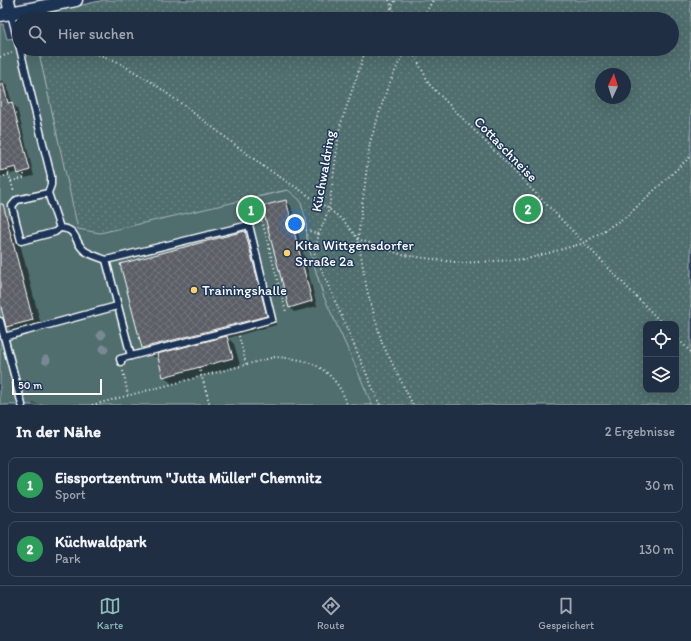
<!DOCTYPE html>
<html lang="de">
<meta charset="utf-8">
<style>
body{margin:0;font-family:Itim,sans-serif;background:#28364b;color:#f1f3f6}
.controls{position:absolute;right:12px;bottom:12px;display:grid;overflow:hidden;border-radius:8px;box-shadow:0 4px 16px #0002}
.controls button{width:36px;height:36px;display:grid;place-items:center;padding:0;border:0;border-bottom:1px solid #3d4a5d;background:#202e44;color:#f1f3f6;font:20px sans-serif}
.compass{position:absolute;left:595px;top:68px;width:36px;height:36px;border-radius:50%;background:#202e44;box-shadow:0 4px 16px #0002;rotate:4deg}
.scale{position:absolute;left:12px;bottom:10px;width:90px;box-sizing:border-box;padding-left:4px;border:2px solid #fff;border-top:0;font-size:11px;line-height:14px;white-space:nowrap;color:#fff;-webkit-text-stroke:3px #1d3557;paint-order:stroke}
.you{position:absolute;left:295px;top:224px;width:14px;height:14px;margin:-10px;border:3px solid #fff;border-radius:50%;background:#1a73e8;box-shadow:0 0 0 6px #1a73e833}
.badge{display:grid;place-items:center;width:26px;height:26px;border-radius:50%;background:#8bbbb9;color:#fff;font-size:13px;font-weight:700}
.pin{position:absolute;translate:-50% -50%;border:2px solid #fff;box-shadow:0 1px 4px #0006}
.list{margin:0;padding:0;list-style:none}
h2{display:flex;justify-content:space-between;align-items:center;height:52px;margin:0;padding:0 16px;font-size:17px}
h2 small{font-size:13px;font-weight:400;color:#a2a8b2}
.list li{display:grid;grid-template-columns:26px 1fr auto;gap:12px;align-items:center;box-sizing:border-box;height:56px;margin:0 8px 8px;padding:0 8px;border:1px solid #3d4a5d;border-radius:8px}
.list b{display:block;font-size:15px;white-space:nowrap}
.list p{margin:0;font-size:13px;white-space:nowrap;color:#a2a8b2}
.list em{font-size:13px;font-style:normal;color:#a2a8b2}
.icon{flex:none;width:22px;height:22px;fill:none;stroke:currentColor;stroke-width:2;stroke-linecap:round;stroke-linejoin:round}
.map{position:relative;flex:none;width:691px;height:405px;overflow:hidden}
.search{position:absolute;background:#202e44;box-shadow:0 4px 16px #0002;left:12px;right:12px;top:12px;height:44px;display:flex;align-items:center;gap:10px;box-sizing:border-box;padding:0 14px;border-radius:22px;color:#a2a8b2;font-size:15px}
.sheet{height:180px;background:#202e44}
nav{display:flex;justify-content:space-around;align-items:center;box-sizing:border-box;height:56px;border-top:1px solid #3d4a5d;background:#202e44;font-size:11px;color:#a2a8b2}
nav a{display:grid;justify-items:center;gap:2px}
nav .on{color:#8bbbb9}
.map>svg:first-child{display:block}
</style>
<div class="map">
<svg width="691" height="405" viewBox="0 0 691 405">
<defs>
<pattern id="green-dots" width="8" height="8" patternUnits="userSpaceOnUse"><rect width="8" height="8" fill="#506e6d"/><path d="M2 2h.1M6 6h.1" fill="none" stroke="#6a8483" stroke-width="1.8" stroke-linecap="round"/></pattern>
<pattern id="building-cross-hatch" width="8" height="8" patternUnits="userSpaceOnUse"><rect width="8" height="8" fill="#5c5e66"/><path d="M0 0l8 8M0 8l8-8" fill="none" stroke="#74767d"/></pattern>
</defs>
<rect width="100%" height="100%" fill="#2a3d5a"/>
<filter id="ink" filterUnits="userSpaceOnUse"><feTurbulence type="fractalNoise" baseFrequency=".025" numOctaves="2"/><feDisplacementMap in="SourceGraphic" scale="8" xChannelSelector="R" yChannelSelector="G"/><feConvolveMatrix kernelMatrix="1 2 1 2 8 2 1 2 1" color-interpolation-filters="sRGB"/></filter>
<g filter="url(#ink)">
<path fill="url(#green-dots)" stroke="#a8b6b6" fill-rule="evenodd" d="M104,0h587v405h-340l-28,-110 -16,-53 -1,-22 -19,-30 -35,8 -4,12 -127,41 -44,-22 -39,-180h634v-30h-641l-1,-2zM601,74h24v24h-24zM646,324h30v66h-30z"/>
<polygon fill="#506e6d" stroke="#a8b6b6" points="0,24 3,24 7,39 19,38 19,49 38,49 78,229 100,233 288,190 300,200 306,220 307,242 323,295 355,365 372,405 0,405"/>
<g fill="#0007">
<polygon points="2,80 7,86 12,103 17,108 34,176 24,178 18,172 0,177 0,81"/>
<polygon points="286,201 291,206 317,306 294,312 290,307"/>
<polygon points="5,214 15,224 42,329 17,336 7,326 0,299 0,215"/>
<polygon points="245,232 255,242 276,325 228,338 234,344 240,365 172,384 164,376 159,356 153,357 143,348 121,265"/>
<polygon points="33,403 41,405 32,405"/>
</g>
<g fill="url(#building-cross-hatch)" stroke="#fff">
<polygon points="3,83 8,103 12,102 30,170 18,174 16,167 0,171 0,84"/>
<polygon points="286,200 312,301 289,308 262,206"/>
<polygon points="0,204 3,204 33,320 6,327 0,303"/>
<polygon points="245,231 267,316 142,348 120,264"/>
<polygon points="227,336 233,358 163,377 157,354"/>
</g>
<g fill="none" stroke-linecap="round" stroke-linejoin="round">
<g stroke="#fff" stroke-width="9">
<g id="service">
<polyline points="11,14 19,46"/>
<path d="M20,49l31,127v9l-3,8 12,35c19,1 13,14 25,23 6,4 14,6 21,9l25,96 -11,3 1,3"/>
<polyline points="48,193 17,200 12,206 21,241 55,232 60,228"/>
<polyline points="106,260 249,225 272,319 236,329 131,356"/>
<polyline points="0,321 22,405"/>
<polyline points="4,337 117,306"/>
</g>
</g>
<g stroke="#fff" stroke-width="15">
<g id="minor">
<polyline points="8,0 11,14"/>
<polyline points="0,15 76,0"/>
</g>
</g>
<g stroke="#fff" stroke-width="2" stroke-dasharray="1 3" stroke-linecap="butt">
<polyline points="389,0 397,19"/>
<polyline points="384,19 396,0"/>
<polyline points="422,19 433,0"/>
<polyline points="83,49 116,61 153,83 195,114 263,166 329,209 343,220 358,239 403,255 462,263 527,259 584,243 627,216 691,156"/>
<polyline points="367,49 364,55 340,126 329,209 319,234 314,252 380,405"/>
<polyline points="405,49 387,89 370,142 358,239 367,290 382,343 413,405"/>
<polyline points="411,49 430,85 663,324"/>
<polyline points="0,57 12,53"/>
<polyline points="7,169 9,175"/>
<polyline points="0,177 9,175 14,192"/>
<polyline points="11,181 24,178 24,172"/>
<polyline points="261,217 286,312"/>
<polyline points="255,218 265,216"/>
<polyline points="294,229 302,229 319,234"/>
<polyline points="239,336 246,364"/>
<polyline points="676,337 691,352"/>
<polyline points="199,367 210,405"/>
<polyline points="123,371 128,395"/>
<path d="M92,405l183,-48c13,1 28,2 40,8 15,7 28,24 32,40"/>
</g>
<use href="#service" stroke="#1d3557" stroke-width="6"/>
<use href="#minor" stroke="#1d3557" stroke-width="12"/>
</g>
<g fill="#798895">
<circle cx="101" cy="335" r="4.5"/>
<circle cx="104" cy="349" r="4.5"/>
<circle cx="46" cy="360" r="4.5"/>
</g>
</g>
<g fill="#ffd166" stroke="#1d3557" stroke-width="1.5">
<circle cx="287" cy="253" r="4"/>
<circle cx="194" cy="290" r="4"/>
</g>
<g text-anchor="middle" stroke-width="3" stroke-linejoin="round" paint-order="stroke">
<g font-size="14" fill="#fff" stroke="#1d3557">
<text transform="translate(506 149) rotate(46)" y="5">Cottaschneise</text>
<text transform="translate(323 171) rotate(-80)" y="5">Küchwaldring</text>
</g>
<g font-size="14" fill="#fff" stroke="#1d3557" text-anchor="start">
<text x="295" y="250">Kita Wittgensdorfer<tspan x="295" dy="16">Straße 2a</tspan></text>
<text x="202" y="295">Trainingshalle</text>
</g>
</g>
</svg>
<div class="controls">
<button><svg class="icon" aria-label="locate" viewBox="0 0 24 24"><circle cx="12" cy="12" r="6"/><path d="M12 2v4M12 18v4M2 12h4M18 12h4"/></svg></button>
<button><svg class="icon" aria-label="layers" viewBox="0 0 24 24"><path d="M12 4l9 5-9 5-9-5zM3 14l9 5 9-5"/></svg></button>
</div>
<svg class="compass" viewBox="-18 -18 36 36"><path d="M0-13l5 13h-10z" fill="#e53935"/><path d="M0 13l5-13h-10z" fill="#a2a8b2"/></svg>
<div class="scale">50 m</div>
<div class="you"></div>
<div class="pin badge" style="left:251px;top:210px;background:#2e9e5b">1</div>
<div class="pin badge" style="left:528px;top:209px;background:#2e9e5b">2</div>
<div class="search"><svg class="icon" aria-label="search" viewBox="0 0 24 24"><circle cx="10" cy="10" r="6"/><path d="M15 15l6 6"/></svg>Hier suchen</div>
</div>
<section class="sheet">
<h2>In der Nähe<small>2 Ergebnisse</small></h2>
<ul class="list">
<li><span class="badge" style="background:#2e9e5b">1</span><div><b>Eissportzentrum &quot;Jutta Müller&quot; Chemnitz</b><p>Sport</p></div><em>30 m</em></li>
<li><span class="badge" style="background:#2e9e5b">2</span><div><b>Küchwaldpark</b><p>Park</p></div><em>130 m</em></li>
</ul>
</section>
<nav>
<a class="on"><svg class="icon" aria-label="map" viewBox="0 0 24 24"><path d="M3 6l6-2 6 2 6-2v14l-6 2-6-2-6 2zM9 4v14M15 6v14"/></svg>Karte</a>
<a><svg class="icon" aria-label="directions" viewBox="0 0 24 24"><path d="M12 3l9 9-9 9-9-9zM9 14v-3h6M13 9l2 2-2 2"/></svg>Route</a>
<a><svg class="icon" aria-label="saved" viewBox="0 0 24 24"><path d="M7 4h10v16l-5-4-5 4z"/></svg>Gespeichert</a>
</nav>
